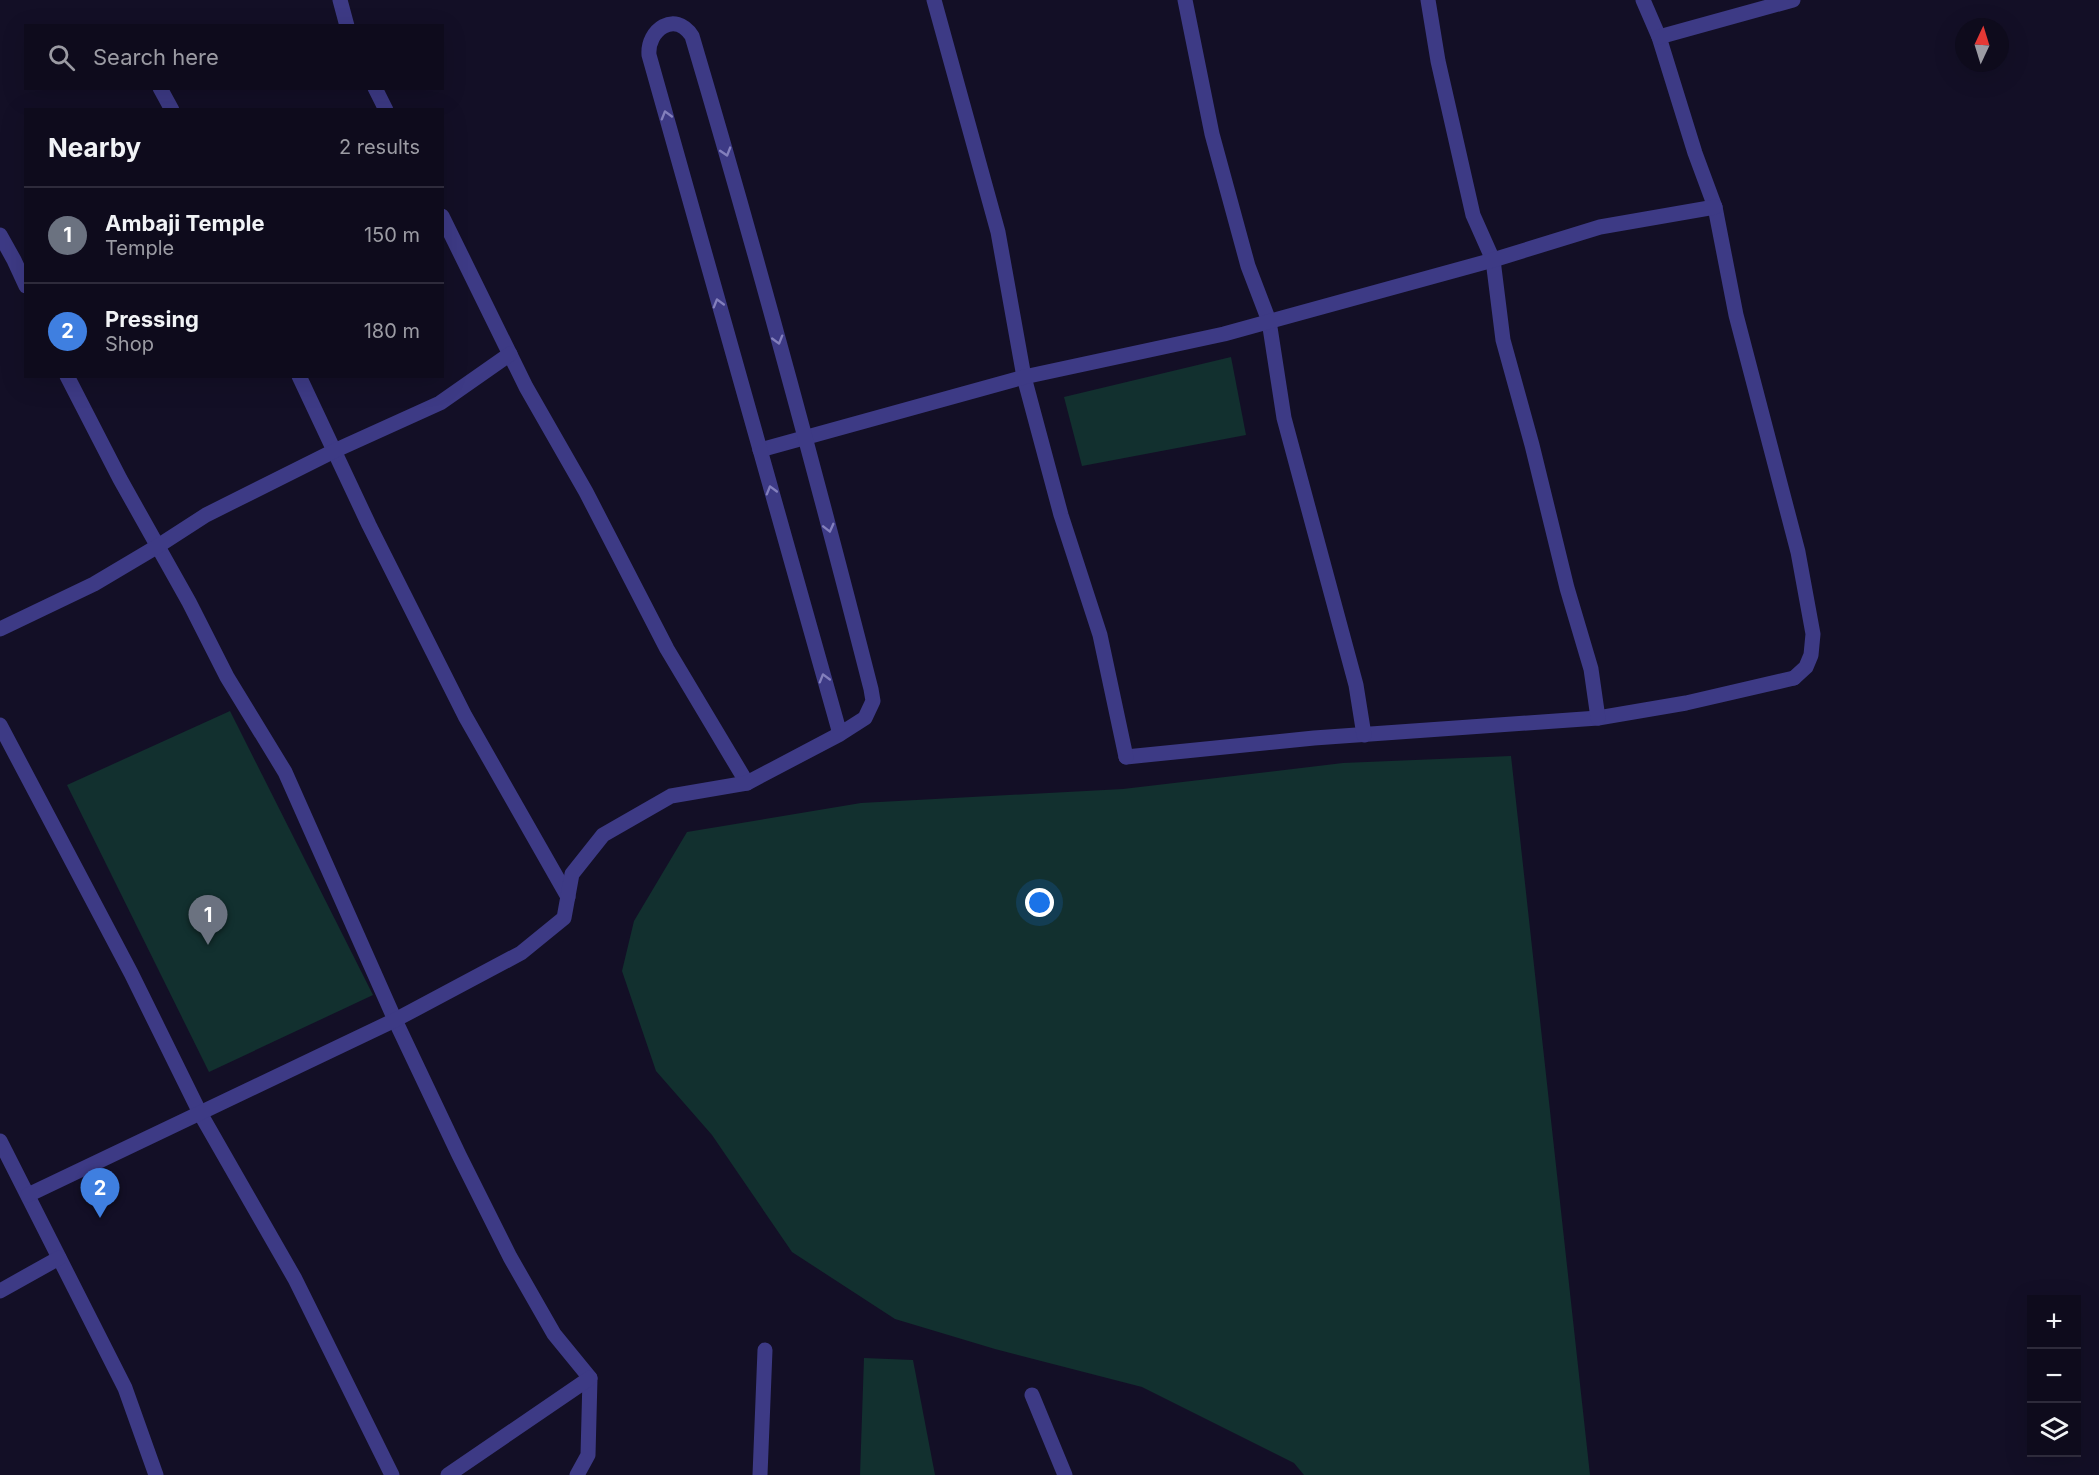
<!DOCTYPE html>
<meta charset="utf-8">
<style>
body{margin:0;font-family:Inter,sans-serif;background:#171425;color:#f1f3f6}
.controls{position:absolute;right:18px;bottom:18px;display:grid;overflow:hidden;border-radius:0px;box-shadow:0 6px 24px #0002}
.controls button{width:54px;height:54px;display:grid;place-items:center;padding:0;border:0;border-bottom:2px solid #2e2b3b;background:#0e0b1c;color:#f1f3f6;font:30px sans-serif}
.compass{position:absolute;left:1955px;top:18px;width:54px;height:54px;border-radius:50%;background:#0e0b1c;box-shadow:0 6px 24px #0002;rotate:4deg}
.you{position:absolute;left:1040px;top:903px;width:21px;height:21px;margin:-15px;border:4px solid #fff;border-radius:50%;background:#1a73e8;box-shadow:0 0 0 9px #1a73e833}
.badge{display:grid;place-items:center;width:39px;height:39px;border-radius:50%;background:#ea580c;color:#fff;font-size:20px;font-weight:700}
.pin{position:absolute;translate:-50% -50px;filter:drop-shadow(0 2px 3px #0008)}
.pin::after{content:'';position:absolute;top:32px;width:21px;height:18px;background:inherit;clip-path:polygon(0 0,100% 0,50% 100%)}
.list{margin:0;padding:0;list-style:none}
h2{display:flex;justify-content:space-between;align-items:center;height:78px;margin:0;padding:0 24px;font-size:26px}
h2 small{font-size:20px;font-weight:400;color:#9b9ba3}
.list li{display:grid;grid-template-columns:39px 1fr auto;gap:18px;align-items:center;box-sizing:border-box;height:96px;padding:0 24px;border-top:2px solid #2e2b3b}
.list b{display:block;font-size:22px;white-space:nowrap}
.list p{margin:0;font-size:20px;white-space:nowrap;color:#9b9ba3}
.list em{font-size:20px;font-style:normal;color:#9b9ba3}
.icon{flex:none;width:33px;height:33px;fill:none;stroke:currentColor;stroke-width:2;stroke-linecap:round;stroke-linejoin:round}
.map{position:relative;flex:none;width:2099px;height:1475px;overflow:hidden}
.search{position:absolute;background:#0e0b1c;box-shadow:0 6px 24px #0002;left:24px;top:24px;width:420px;height:66px;display:flex;align-items:center;gap:15px;box-sizing:border-box;padding:0 21px;border-radius:0px;color:#9b9ba3;font-size:22px}
.panel{position:absolute;background:#0e0b1c;box-shadow:0 6px 24px #0002;left:24px;top:108px;width:420px;height:270px;border-radius:0px}
.map>svg:first-child{display:block}
</style>
<div class="map">
<svg width="2099" height="1475" viewBox="0 0 2099 1475">
<rect width="100%" height="100%" fill="#130f26"/>
<g fill="#12302f">
<polygon points="1231,357 1246,435 1082,466 1064,397"/>
<polygon points="230,711 373,995 209,1072 67,785"/>
<polygon points="1511,756 1590,1475 1304,1475 1294,1463 1142,1387 995,1349 895,1319 792,1252 712,1135 656,1071 622,971 634,921 687,832 861,803 1123,789 1343,763"/>
<polygon points="864,1358 913,1360 935,1475 860,1475"/>
</g>
<g fill="none" stroke-linecap="round" stroke-linejoin="round">
<polyline stroke="#3d3a85" stroke-width="15" points="1126,757 1314,738 1598,718 1686,703 1794,678"/>
<g stroke="#3d3a85" stroke-width="15">
<polyline points="340,0 347,26"/>
<polyline points="934,0 998,232 1024,377 1061,515 1100,635 1126,757"/>
<polyline points="1185,0 1212,134 1248,266 1269,321 1284,418 1356,685 1364,735"/>
<polyline points="1428,0 1438,61 1473,215 1493,260 1503,340 1532,445 1567,588 1591,669 1598,718"/>
<polyline points="1643,0 1659,37 1695,153 1715,207 1736,315 1798,552 1813,634 1811,655 1806,667 1794,678"/>
<polyline points="1659,37 1793,0"/>
<polyline points="160,88 172,110"/>
<polyline points="375,88 386,110"/>
<polyline points="442,216 526,387 586,492 667,649 747,783"/>
<polyline points="0,235 14,260 26,286"/>
<polyline points="67,376 120,479 189,602 227,677 285,772 395,1020 459,1155 510,1257 554,1334 590,1378 588,1455 577,1475"/>
<polyline points="299,376 369,525 465,716 568,897"/>
<polyline points="760,450 1024,377 1224,334 1493,260 1600,227 1715,207"/>
<polyline points="0,629 94,584 158,546 206,515 334,451 440,403 510,354"/>
<polyline points="0,725 131,973 200,1113 295,1279 392,1475"/>
<polyline points="0,1141 125,1388 156,1475"/>
<path d="M28,1195l367,-175 126,-67 43,-35 8,-44 31,-39 68,-39 76,-13 93,-49 25,-16 8,-17 -2,-12c-56,-219 -115,-437 -179,-653 -17,-26 -45,-6 -43,19l191,679"/>
<polyline points="0,1291 59,1258"/>
<polyline points="1032,1395 1065,1475"/>
<polyline points="448,1475 590,1378"/>
<polyline points="760,1475 765,1350"/>
</g>
</g>
<defs><path id="oneway-chevron" d="M-2-3.5L2.5 0L-2 3.5" fill="none" stroke-width="1.6" stroke-linecap="round" stroke-linejoin="round" transform="scale(1.5)"/></defs>
<g stroke="#837fbc">
<use href="#oneway-chevron" transform="translate(666 115) rotate(-106)"/>
<use href="#oneway-chevron" transform="translate(726 152) rotate(73)"/>
<use href="#oneway-chevron" transform="translate(718 303) rotate(-106)"/>
<use href="#oneway-chevron" transform="translate(778 340) rotate(74)"/>
<use href="#oneway-chevron" transform="translate(771 490) rotate(-106)"/>
<use href="#oneway-chevron" transform="translate(829 528) rotate(76)"/>
<use href="#oneway-chevron" transform="translate(824 678) rotate(-106)"/>
</g>
</svg>
<div class="controls">
<button>+</button>
<button>−</button>
<button><svg class="icon" aria-label="layers" viewBox="0 0 24 24"><path d="M12 4l9 5-9 5-9-5zM3 14l9 5 9-5"/></svg></button>
</div>
<svg class="compass" viewBox="-18 -18 36 36"><path d="M0-13l5 13h-10z" fill="#e53935"/><path d="M0 13l5-13h-10z" fill="#9b9ba3"/></svg>
<div class="you"></div>
<div class="pin badge" style="left:208px;top:945px;background:#6b7280">1</div>
<div class="pin badge" style="left:100px;top:1218px;background:#3f7fe0">2</div>
<div class="search"><svg class="icon" aria-label="search" viewBox="0 0 24 24"><circle cx="10" cy="10" r="6"/><path d="M15 15l6 6"/></svg>Search here</div>
<section class="panel">
<h2>Nearby<small>2 results</small></h2>
<ul class="list">
<li><span class="badge" style="background:#6b7280">1</span><div><b>Ambaji Temple</b><p>Temple</p></div><em>150 m</em></li>
<li><span class="badge" style="background:#3f7fe0">2</span><div><b>Pressing</b><p>Shop</p></div><em>180 m</em></li>
</ul>
</section>
</div>
